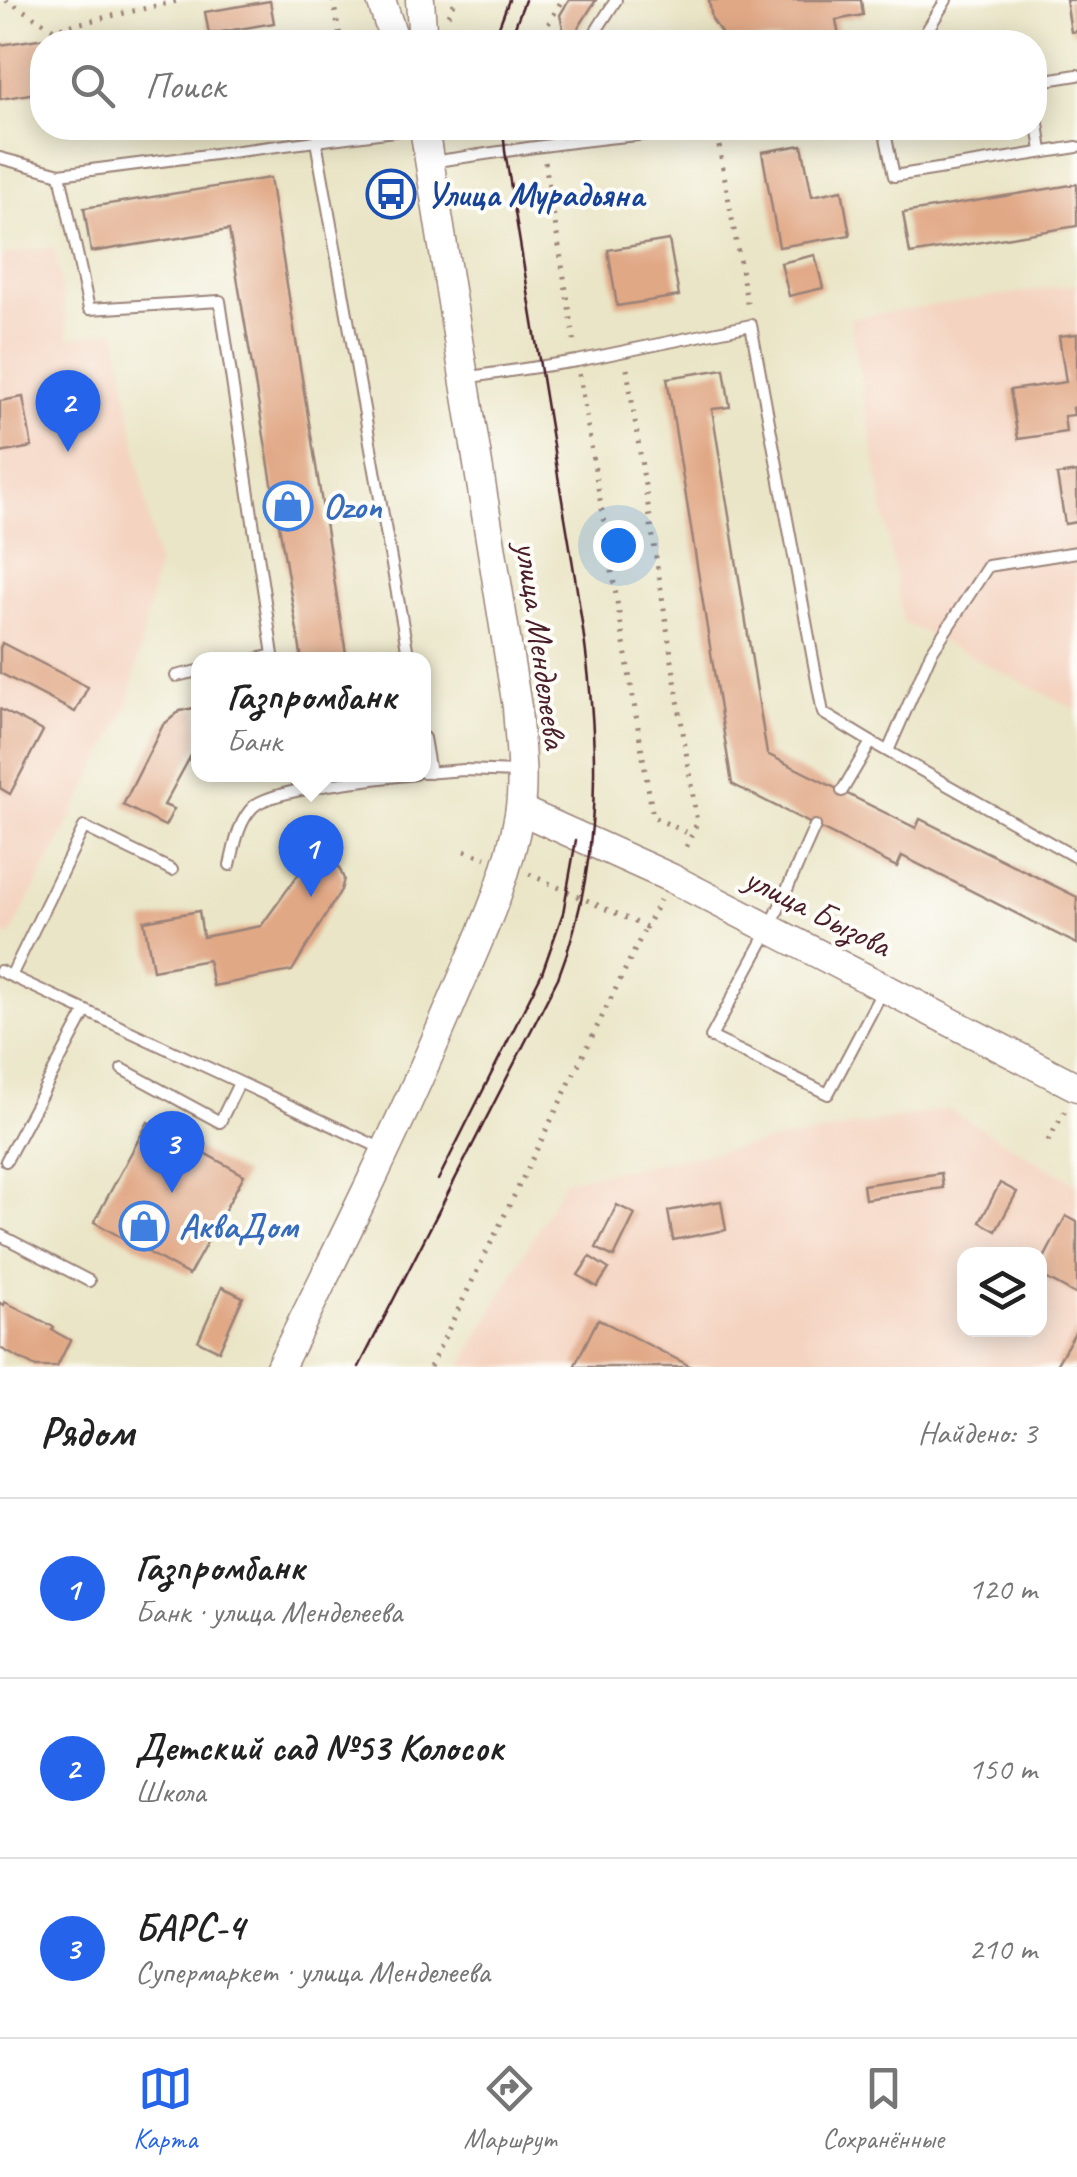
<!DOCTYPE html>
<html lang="ru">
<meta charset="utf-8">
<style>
body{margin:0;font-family:Caveat,sans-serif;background:#f6f6f6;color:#222}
.controls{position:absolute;right:30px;bottom:30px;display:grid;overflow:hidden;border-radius:20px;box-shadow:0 5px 25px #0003}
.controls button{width:90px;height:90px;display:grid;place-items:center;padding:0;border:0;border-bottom:2px solid #e0e0e0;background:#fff;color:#222;font:50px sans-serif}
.you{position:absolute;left:618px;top:545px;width:35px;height:35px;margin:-25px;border:8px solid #fff;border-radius:50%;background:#1a73e8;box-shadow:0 0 0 15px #1a73e833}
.badge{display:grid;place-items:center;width:65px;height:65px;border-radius:50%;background:#2563eb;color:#fff;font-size:32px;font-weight:700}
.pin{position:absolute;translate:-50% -82px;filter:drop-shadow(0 2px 5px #0008)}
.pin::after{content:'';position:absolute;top:52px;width:35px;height:30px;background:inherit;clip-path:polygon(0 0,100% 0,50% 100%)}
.popup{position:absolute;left:191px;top:652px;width:240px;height:130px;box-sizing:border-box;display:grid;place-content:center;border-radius:20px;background:#fff;filter:drop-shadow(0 2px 8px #0005);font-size:32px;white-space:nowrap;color:#767676}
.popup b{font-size:38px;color:#222}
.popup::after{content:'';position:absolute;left:50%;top:100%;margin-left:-20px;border:20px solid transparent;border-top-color:#fff}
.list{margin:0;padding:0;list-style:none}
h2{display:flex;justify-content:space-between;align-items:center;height:130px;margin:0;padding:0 40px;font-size:42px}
h2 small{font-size:32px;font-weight:400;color:#767676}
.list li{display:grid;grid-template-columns:65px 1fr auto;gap:30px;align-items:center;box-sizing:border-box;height:180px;padding:0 40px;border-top:2px solid #e0e0e0}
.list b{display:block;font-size:38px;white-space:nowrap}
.list p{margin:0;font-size:32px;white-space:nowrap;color:#767676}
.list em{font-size:32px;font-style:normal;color:#767676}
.icon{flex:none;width:55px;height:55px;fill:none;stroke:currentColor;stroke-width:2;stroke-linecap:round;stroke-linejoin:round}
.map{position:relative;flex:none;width:1077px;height:1367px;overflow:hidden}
.search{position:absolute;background:#fff;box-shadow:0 5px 25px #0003;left:30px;right:30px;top:30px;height:110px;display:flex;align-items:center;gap:25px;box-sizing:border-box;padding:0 35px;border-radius:40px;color:#767676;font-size:38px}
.sheet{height:670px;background:#fff}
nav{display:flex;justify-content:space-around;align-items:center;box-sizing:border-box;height:140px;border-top:2px solid #e0e0e0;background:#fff;font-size:28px;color:#767676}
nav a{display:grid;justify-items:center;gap:5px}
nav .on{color:#2563eb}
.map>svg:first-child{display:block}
</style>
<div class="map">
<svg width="1077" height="1367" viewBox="0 0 1077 1367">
<rect width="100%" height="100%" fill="#fdfcf7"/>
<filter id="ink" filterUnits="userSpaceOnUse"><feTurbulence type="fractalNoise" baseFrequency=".01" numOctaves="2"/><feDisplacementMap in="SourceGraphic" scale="20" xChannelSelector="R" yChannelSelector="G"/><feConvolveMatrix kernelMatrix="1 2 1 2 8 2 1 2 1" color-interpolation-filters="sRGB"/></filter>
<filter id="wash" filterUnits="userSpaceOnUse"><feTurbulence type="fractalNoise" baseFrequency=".0048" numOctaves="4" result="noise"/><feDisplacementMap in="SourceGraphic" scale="40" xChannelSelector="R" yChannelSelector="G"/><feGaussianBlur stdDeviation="2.25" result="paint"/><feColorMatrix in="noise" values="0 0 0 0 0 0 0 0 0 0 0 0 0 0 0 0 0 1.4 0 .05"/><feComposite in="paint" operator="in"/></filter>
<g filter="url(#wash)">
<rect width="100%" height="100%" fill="#eae5c6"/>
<g fill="#f4d3c0" fill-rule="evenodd">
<polygon points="54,247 69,338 116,330 157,566 128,707 10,937 0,932 0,255"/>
<polygon points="1077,284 1077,710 903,622 850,318"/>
<path d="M948,1109l129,75v183h-616l104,-187zM964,1254h76v76h-76z"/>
</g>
<g id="blocks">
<g fill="#e1a886">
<polygon points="569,0 596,0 577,30 564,32 560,15"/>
<polygon points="709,0 861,0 863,15 836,20 840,42 780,42 780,40 723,42 725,39 712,19"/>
<polygon points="1066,0 1077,0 1077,31 1071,32"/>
<polygon points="270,1 274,23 209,34 205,12"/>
<polygon points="83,32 85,42 42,42 42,92 0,99 0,45"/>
<polygon points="802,145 812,196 842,190 850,235 779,247 762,152"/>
<polygon points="270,178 347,660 302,660 229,230 91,252 84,208"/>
<polygon points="1077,184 1077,226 910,254 903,213"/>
<polygon points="669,240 679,296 617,306 608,250"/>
<polygon points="815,255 823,288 789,296 781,263"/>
<polygon points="1077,334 1077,407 1073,408 1074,415 1064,416 1066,432 1018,439 1010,390 1066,382 1059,336"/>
<polygon points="724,369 730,407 712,409 767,754 916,828 920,819 1077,897 1077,944 902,856 897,867 732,784 667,378"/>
<polygon points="23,397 32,447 0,453 0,401"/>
<polygon points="1077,472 1077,522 1065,524 1057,475"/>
<polygon points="2,643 88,687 75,712 0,673 0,648"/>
<polygon points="198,707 198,747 195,748 164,805 174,809 165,826 123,805 163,725 180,711"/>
<polygon points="0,709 43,731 10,794 0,788"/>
<polygon points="323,857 337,863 344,879 341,890 292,971 213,986 208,960 153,970 144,921 199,911 203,937 261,926 308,861"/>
<polygon points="148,1122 244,1175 189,1275 94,1222"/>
<polygon points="941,1173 943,1188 865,1199 863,1185"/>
<polygon points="1000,1183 1017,1192 996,1231 980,1222"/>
<polygon points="721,1201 726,1230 673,1240 668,1211"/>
<polygon points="617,1205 635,1214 614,1257 596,1248"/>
<polygon points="1066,1216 1077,1222 1077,1295 1040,1275 1040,1266"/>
<polygon points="590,1257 609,1269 597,1287 578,1275"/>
<polygon points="222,1287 243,1297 219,1351 198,1341"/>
<polygon points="5,1302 54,1327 52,1330 70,1340 57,1367 36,1367 0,1348 0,1303 4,1305"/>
<polygon points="598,1319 692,1367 574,1367"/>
<polygon points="1077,1329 1076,1367 1055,1367"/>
</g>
</g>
</g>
<g filter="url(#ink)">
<use href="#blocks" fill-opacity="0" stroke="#9a8278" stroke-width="2.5"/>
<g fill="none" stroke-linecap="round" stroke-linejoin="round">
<g stroke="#9a8278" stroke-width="14">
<g id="lane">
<polyline points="589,42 616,0"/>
<polyline points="920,42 946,0"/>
<polyline points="1034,82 1077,75"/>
<polyline points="1034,94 1042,152"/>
<polyline points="554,128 556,143"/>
<polyline points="884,128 894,176 1077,147"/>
<polyline points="316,141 409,660"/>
<polyline points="0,158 60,174 417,128"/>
<path d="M430,162c95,-14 190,-28 286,-33"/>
<polyline points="60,174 89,309 220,301 273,655 253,660"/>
<polyline points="464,378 577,361 751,325 823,713 871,742 842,791"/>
<polyline points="176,676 198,671"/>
<polyline points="424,738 430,773"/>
<polyline points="871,742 1077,858"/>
<polyline points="888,751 931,653 988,566 1077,552"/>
<polyline points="424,773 464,770 517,772"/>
<polyline points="815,826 770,928 711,1037 828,1094 883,990"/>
<path d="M230,865c5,-20 8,-43 23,-58 18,-19 132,-29 162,-33"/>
<polyline points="0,971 385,1150"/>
<polyline points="11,976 84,827 172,870"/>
<polyline points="122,1069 220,1122 239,1083"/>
<polyline points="6,1161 86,1011"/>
<polyline points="0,1235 89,1281"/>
</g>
</g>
<g stroke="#9a8278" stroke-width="31">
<g id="secondary">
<polyline points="381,0 395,42"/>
<polyline points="420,0 423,42"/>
<polyline points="520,810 671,878 1077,1087"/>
<path d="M280,1367c60,-121 120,-242 173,-367 26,-61 55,-120 66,-186 6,-35 0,-72 -2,-107l-93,-579"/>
</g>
</g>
<g stroke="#9a8278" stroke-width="5" stroke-dasharray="2.5 8" stroke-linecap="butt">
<polyline points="6,0 54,29 182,0"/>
<polyline points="333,0 341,41 366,37"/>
<polyline points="448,15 456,0"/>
<polyline points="538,42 562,0"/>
<polyline points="719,146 748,308"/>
<polyline points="545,162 575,344"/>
<polyline points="627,369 697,823 683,854"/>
<polyline points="579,374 653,817 692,835"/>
<polyline points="465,851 486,858"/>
<polyline points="529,874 646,927 660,900"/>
<polyline points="1048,1141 1066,1109"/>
<polyline points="430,1367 646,927"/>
</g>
<use href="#lane" stroke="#fff" stroke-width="10"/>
<use href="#secondary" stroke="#fff" stroke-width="28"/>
<g stroke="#4a1f2b" stroke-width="2.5">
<polyline points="493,42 509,0"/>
<polyline points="509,42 525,0"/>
<polyline points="438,1180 542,973 563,913 576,840"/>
<path d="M359,1367l199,-389c64,-164 29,-329 1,-496 -18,-110 -36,-221 -54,-331l-2,-23"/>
</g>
</g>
</g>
<defs>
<g id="bus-ring" transform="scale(2.5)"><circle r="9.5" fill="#fdfcf7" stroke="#1a4fb4" stroke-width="1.5"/><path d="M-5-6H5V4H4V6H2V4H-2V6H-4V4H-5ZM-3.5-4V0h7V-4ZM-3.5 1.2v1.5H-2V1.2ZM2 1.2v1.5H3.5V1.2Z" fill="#1a4fb4"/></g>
<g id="shop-ring" transform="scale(2.5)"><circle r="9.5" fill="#fdfcf7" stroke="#3f7fe0" stroke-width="1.5"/><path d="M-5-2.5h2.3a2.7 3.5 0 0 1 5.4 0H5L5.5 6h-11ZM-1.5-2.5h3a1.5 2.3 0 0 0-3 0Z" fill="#3f7fe0"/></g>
</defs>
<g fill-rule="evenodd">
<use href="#bus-ring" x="391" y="194"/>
<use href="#shop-ring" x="288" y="506"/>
<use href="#shop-ring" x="144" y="1226"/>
</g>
<g text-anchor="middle" stroke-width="8" stroke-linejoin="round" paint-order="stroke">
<g font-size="35" font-weight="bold" fill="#164399" stroke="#fdfcf7" text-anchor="start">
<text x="426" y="206">Улица Мурадьяна</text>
</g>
<g font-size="35" font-weight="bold" fill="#366cbe" stroke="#fdfcf7" text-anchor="start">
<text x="323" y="518">Ozon</text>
<text x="179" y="1238">АкваДом</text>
</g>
<g font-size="35" fill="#4a1f2b" stroke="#fdfcf7">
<text transform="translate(542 645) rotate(82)" y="12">улица Менделеева</text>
<text transform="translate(818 911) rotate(27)" y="12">улица Бызова</text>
</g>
</g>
</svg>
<div class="controls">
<button><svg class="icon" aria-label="layers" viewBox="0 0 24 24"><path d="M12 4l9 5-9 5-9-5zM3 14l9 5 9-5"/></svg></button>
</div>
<div class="you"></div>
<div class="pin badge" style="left:311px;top:897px">1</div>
<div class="popup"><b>Газпромбанк</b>Банк</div>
<div class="pin badge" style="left:68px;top:452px">2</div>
<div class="pin badge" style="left:172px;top:1193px">3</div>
<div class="search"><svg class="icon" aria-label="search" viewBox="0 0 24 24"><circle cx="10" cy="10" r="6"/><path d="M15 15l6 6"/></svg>Поиск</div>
</div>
<section class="sheet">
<h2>Рядом<small>Найдено: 3</small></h2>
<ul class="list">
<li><span class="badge">1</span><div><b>Газпромбанк</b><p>Банк · улица Менделеева</p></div><em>120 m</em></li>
<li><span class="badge">2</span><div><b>Детский сад №53 Колосок</b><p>Школа</p></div><em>150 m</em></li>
<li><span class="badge">3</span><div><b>БАРС-4</b><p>Супермаркет · улица Менделеева</p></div><em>210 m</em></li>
</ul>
</section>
<nav>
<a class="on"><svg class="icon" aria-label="map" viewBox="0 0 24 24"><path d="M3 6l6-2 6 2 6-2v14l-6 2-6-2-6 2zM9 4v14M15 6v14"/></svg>Карта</a>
<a><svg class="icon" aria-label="directions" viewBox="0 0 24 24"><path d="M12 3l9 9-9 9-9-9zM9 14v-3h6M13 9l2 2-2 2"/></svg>Маршрут</a>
<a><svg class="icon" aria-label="saved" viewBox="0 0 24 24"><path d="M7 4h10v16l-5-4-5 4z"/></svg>Сохранённые</a>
</nav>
